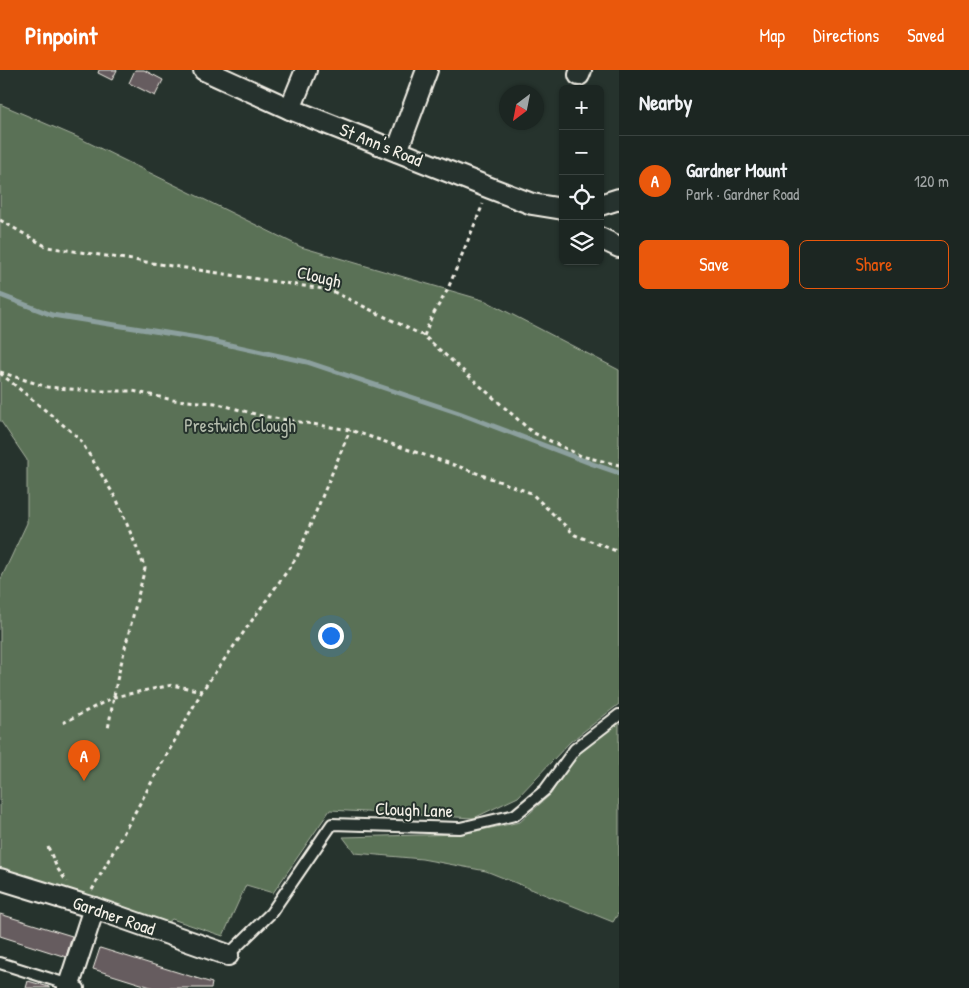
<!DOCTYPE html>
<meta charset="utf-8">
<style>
body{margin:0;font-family:"Patrick Hand",sans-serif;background:#252e2a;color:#f1f3f6}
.controls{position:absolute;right:15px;top:15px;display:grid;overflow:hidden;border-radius:8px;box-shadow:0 1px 4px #0004}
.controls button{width:45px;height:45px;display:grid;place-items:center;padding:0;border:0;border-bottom:1px solid #3a4340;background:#1c2622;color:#f1f3f6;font:25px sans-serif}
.compass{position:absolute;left:499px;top:15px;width:45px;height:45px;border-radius:50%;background:#1c2622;box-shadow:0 1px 4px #0004;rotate:212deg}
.you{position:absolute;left:330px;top:565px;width:18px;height:18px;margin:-12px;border:4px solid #fff;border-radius:50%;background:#1a73e8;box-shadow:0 0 0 8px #1a73e833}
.badge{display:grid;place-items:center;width:32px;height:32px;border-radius:50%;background:#ea580c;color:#fff;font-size:16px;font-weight:700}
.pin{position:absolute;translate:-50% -41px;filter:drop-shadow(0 1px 2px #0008)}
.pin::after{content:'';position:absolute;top:26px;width:18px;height:15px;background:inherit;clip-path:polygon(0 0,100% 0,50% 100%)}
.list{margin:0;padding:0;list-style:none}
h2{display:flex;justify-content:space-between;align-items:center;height:65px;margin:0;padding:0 20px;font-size:21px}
h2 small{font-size:16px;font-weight:400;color:#a0a5a5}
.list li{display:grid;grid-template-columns:32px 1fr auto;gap:15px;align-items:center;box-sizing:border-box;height:90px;padding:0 20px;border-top:1px solid #3a4340}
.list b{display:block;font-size:19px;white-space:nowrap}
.list p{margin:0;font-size:16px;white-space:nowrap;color:#a0a5a5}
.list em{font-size:16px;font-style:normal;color:#a0a5a5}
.actions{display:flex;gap:10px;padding:15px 20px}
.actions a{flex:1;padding:11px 0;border:1px solid #ea580c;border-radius:8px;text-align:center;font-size:18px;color:#ea580c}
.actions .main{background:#ea580c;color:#fff}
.icon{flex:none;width:28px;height:28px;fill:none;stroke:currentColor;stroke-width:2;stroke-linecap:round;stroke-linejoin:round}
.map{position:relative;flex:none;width:619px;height:918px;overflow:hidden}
header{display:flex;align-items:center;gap:30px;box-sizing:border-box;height:70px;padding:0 25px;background:#ea580c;color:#fff}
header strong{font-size:24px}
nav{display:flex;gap:28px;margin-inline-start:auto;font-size:18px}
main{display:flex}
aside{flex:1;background:#1c2622}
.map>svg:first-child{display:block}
</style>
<header>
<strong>Pinpoint</strong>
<nav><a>Map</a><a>Directions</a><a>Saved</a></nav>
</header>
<main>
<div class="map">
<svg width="619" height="918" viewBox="0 0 619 918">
<rect width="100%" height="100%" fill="#26332d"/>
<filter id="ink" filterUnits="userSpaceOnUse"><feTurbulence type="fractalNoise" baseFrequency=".02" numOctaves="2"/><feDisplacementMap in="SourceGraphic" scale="10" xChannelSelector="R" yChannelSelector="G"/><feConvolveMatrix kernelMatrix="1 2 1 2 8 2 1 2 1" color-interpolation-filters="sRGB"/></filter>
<g filter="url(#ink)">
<g fill="#5a7156" stroke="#a7b19f">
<polygon points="0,34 77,67 301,177 486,231 619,300 619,634 570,672 518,727 474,748 330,740 273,823 246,815 223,866 172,849 166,854 0,803 0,511 27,453 27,390 0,350"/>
<polygon points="619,653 619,842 613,852 486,801 422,789 355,783 343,767 462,764 520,752 551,724 577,682"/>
</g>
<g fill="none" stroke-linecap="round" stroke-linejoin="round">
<polyline stroke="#8ca09e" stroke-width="5" points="0,225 52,245 198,268 307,292 459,343 590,393 619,403"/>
</g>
<g fill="#665b5e" stroke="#f4f1e8">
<polygon points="99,0 117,0 112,10 98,3"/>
<polygon points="135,0 144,0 163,10 155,26 129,13"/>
<polygon points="0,844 72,866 66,887 0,866"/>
<polygon points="100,878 212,913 211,918 154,918 93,899"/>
<polygon points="28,911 49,917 49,918 26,918"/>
</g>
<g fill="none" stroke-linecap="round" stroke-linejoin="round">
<g stroke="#f4f1e8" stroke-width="14">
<g id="service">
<polyline points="228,885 271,843 332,754 460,758 515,745 545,720 575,679 619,645"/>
<polyline points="0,893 79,918"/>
</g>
</g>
<g stroke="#f4f1e8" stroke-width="24">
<g id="minor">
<polyline points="204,0 290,39 490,118 532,134 563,139"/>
<polyline points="579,5 581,0"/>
<polyline points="290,39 306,0"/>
<polyline points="397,81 427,0"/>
<polyline points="600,135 619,129"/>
<polyline points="600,168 619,177"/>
<polyline points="0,809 94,838 228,885"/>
<polyline points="68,918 94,838"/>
</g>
</g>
<g stroke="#f4f1e8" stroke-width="3" stroke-dasharray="4 4" stroke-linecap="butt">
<polyline points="0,150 47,177 330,220 424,266 532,362 581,386 619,395"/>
<polyline points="424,266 431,248 447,221 483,134"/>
<polyline points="0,302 47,317 92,321 133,321 173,330 215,333 262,346 350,360 460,397 531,423 575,465 619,482"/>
<polyline points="0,303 79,368 117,430 145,498 117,610 108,659"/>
<polyline points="63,653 114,627 172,615 202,621"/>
<polyline points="48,777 57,798 67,812"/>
<polyline points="92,820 202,621 297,487 350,360"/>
</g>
<use href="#service" stroke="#26332d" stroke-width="10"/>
<use href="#minor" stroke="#26332d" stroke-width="20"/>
</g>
</g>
<g text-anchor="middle" stroke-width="4" stroke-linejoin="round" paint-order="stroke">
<g font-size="18" fill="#f4f1e8" stroke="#26332d">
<text transform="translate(381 75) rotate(22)" y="6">St Ann's Road</text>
<text transform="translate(319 207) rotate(13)" y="6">Clough</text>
<text transform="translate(414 740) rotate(2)" y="6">Clough Lane</text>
<text transform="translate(114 846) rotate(19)" y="6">Gardner Road</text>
</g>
<g font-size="18" fill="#b6beae" stroke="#26332d">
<text x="240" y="362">Prestwich Clough</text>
</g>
</g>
</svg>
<div class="controls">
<button>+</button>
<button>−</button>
<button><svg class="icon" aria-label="locate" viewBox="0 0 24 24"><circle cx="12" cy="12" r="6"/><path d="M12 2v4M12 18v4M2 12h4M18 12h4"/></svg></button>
<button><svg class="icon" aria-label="layers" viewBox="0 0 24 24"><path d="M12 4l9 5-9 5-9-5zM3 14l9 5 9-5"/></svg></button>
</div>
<svg class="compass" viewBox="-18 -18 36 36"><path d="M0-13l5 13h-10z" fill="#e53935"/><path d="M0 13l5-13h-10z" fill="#a0a5a5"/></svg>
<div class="you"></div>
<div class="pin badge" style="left:84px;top:711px">A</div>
</div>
<aside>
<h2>Nearby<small></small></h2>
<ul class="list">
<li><span class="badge">A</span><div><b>Gardner Mount</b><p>Park · Gardner Road</p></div><em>120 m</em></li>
</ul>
<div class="actions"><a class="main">Save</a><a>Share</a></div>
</aside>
</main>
